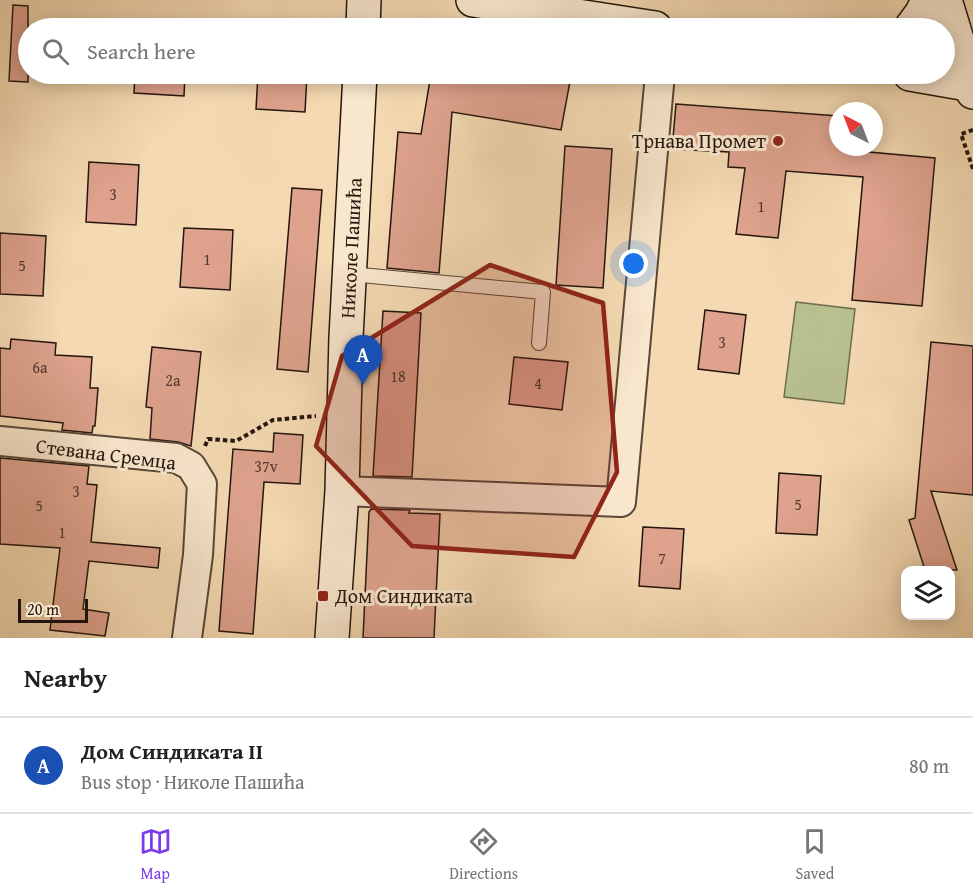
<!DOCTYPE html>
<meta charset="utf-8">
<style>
body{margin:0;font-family:"Gentium Book Plus",serif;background:#f2f2f2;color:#202124}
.controls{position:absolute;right:18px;bottom:18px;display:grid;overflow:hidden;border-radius:12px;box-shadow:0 3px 15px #0003}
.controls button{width:54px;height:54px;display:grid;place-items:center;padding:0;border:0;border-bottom:2px solid #e0e0e0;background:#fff;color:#202124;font:30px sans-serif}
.compass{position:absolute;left:829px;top:102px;width:54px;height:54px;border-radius:50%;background:#fff;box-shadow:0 3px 15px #0003;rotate:318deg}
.scale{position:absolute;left:18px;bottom:15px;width:70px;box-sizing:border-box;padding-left:6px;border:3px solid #24160e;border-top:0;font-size:16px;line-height:21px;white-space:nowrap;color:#24160e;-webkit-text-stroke:4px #f8e6cd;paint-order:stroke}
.you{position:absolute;left:634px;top:264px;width:21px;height:21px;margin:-15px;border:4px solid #fff;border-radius:50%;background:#1a73e8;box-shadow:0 0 0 9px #1a73e833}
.badge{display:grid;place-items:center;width:39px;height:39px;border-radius:50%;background:#7c3aed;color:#fff;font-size:20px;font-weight:700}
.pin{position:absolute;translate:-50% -50px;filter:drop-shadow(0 2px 3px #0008)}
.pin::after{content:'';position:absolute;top:32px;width:21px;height:18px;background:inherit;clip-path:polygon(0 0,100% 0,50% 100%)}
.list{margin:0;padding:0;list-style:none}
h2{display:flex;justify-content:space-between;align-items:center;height:78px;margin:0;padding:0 24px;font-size:26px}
h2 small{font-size:20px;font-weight:400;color:#757577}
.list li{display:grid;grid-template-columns:39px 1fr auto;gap:18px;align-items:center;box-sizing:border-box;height:96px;padding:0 24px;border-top:2px solid #e0e0e0}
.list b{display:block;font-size:22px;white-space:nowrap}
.list p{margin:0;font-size:20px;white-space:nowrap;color:#757577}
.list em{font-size:20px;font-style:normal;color:#757577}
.icon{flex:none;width:33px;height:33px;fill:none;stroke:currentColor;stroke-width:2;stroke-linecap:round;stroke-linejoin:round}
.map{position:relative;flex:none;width:973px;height:638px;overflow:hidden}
.search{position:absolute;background:#fff;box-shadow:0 3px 15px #0003;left:18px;right:18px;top:18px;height:66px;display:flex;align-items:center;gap:15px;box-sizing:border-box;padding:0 21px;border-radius:33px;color:#757577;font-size:22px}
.sheet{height:174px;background:#fff}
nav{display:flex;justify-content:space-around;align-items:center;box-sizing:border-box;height:84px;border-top:2px solid #e0e0e0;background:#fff;font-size:16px;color:#757577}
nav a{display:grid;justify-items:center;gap:3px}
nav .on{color:#7c3aed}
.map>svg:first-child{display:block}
</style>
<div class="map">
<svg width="973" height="638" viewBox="0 0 973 638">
<rect width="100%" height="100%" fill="#f4d9b2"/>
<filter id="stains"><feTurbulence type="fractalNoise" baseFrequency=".00333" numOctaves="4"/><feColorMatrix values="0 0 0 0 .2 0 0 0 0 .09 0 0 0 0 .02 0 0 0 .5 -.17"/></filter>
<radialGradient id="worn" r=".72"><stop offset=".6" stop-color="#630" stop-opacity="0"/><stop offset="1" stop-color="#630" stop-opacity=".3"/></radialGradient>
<polygon fill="#b8c08f" stroke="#6e6b4e" stroke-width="1.5" points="796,302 855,309 844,404 784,397"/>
<g fill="#dea28d" stroke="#24160e" stroke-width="1.5">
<polygon points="13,5 28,6 28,82 9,81"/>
<polygon points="135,74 185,74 184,96 134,93"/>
<polygon points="258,74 307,74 305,112 256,109"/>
<polygon points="431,74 558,74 571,76 561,130 452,112 439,273 387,268 398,132 421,134"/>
<polygon points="676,104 838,116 838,147 848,147 847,150 935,158 922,306 852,300 863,177 786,171 778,238 736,234 745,168 728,167 729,152 672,149"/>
<polygon points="565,146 612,149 603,288 556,285"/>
<polygon points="89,162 139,165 136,225 86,222"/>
<polygon points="292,188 322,190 308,372 277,369"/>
<polygon points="184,228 233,230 230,290 180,287"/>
<polygon points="0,233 46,236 43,296 0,294"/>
<polygon points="705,310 746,315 739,374 698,369"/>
<polygon points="383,311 421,313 412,477 373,476"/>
<polygon points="11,339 56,343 55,355 92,357 90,388 98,388 95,426 93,426 92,433 62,430 63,423 0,416 0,348 10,349"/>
<polygon points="931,342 973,346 973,495 931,491 957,570 925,570 909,520 915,518"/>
<polygon points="152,347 201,352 191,446 178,442 150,439 152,408 146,407"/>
<polygon points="514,357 568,362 562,410 509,404"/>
<polygon points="274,433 303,435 300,484 264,482 253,634 219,631 233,449 273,452"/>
<polygon points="0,458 89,466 87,484 97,485 91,542 160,548 158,568 89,561 83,609 109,613 105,636 50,630 60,548 0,544"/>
<polygon points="779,473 821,476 817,535 776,533"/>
<polygon points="371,509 410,510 409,513 440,514 434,638 363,638 369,512"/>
<polygon points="643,527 684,529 680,589 639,586"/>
</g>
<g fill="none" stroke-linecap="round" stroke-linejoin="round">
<g stroke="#584737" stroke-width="16">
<polyline id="lane" points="350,274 543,292 539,343"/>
</g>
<g stroke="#584737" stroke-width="32">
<g id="street">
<polyline points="0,441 176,458 191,466 202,484 198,555 187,638"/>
<polyline points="342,491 621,502 660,74"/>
</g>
</g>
<g stroke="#24160e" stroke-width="36">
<g id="secondary">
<polyline points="473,0 655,28"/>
<polyline points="945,0 973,92"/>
<polyline points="363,28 364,0"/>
<polyline points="911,28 922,13 928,0"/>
<polyline points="910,74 973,85"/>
<polyline points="332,638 342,491 346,337 360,74"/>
</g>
</g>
<g stroke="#24160e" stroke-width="4" stroke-dasharray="4.5 3" stroke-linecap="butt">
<polyline points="973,130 961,134 973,169"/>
<polyline points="205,446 208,439 236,441 273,420 316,416"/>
</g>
<use href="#lane" stroke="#f8e6cd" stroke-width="14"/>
<use href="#street" stroke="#f8e6cd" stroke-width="28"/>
<use href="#secondary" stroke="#f8e6cd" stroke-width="33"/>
</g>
<path fill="#8f2418" fill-opacity="0.2" stroke="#8f2418" stroke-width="4.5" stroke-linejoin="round" d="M490,265l113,38 14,169 -43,85 -162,-11 -96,-100 26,-90z"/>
<g fill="#8f2418" stroke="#f8e6cd" stroke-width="2">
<circle cx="778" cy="141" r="6"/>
<rect x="317" y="590" width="12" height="12" rx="3"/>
</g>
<g text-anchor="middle" stroke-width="6" stroke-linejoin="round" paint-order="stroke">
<g font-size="16" fill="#52392e">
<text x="113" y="200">3</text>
<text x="761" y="212">1</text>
<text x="207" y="265">1</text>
<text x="22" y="271">5</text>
<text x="722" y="348">3</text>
<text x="40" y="373">6a</text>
<text x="398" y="382">18</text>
<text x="173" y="386">2a</text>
<text x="538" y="389">4</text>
<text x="266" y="472">37v</text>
<text x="76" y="497">3</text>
<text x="798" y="510">5</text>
<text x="39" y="511">5</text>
<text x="62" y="538">1</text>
<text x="662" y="564">7</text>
</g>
<g font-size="20" fill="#24160e" stroke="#f8e6cd" text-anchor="end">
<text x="766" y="148">Трнава Промет</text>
<text x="335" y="603" text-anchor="start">Дом Синдиката</text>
</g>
<g font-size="20" fill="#24160e" stroke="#f8e6cd">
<text transform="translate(351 248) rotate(-87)" y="7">Николе Пашића</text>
<text transform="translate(106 454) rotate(7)" y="7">Стевана Сремца</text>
</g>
</g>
<rect width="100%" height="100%" filter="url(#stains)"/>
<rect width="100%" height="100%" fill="url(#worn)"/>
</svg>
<div class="controls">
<button><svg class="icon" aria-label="layers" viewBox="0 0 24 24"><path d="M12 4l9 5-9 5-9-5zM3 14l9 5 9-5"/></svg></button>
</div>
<svg class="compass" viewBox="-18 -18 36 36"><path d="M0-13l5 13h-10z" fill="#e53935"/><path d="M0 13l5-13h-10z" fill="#757577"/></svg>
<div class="scale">20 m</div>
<div class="you"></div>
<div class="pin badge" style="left:363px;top:385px;background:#1a4fb4">A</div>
<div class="search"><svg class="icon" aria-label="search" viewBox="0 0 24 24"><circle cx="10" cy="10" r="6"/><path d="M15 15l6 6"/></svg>Search here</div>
</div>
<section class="sheet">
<h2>Nearby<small></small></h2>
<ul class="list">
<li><span class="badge" style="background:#1a4fb4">A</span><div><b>Дом Синдиката II</b><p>Bus stop · Николе Пашића</p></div><em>80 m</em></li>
</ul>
</section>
<nav>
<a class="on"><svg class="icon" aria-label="map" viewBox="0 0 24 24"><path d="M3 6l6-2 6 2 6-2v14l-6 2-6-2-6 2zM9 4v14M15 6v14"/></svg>Map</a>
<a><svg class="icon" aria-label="directions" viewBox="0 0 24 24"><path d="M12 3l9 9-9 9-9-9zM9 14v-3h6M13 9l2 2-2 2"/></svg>Directions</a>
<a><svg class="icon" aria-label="saved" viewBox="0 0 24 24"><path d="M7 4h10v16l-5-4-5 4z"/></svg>Saved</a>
</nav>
